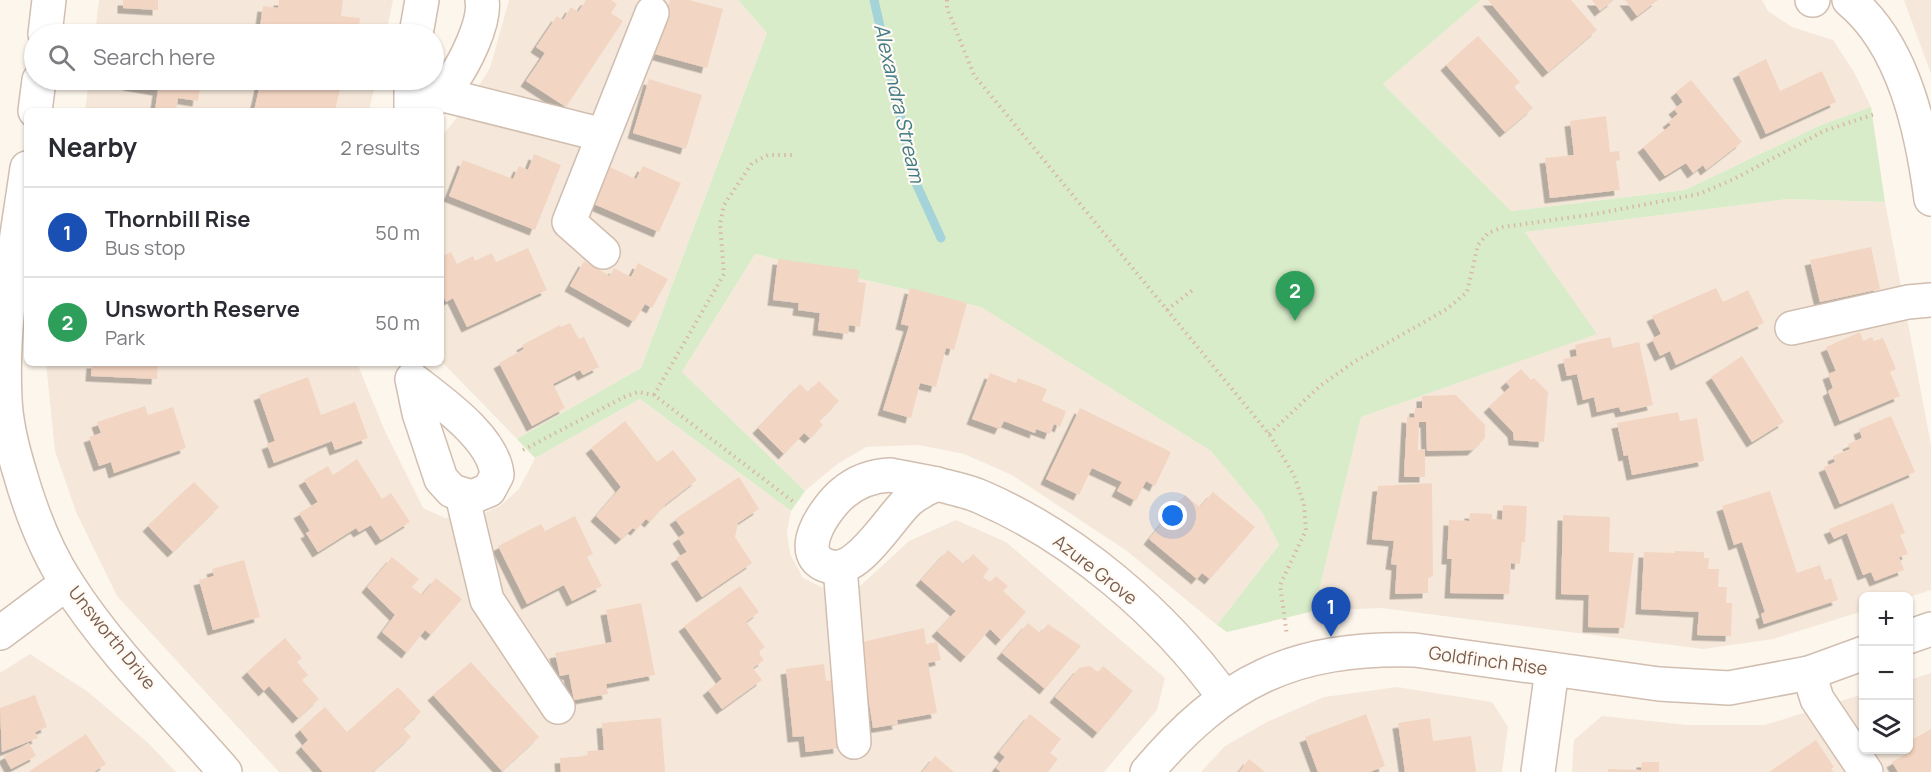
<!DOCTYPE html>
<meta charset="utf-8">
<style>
body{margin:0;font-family:Manrope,sans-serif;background:#f7f7f7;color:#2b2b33}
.controls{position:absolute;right:18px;bottom:18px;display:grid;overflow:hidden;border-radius:9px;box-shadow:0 2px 4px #0004}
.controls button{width:54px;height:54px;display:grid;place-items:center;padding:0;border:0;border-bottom:2px solid #e1e1e2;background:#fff;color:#2b2b33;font:30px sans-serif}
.you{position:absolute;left:1173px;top:516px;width:21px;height:21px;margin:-15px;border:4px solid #fff;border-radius:50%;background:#1a73e8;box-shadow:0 0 0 9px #1a73e833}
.badge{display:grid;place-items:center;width:39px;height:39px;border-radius:50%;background:#1a73e8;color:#fff;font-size:20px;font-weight:700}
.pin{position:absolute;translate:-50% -50px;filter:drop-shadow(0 2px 3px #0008)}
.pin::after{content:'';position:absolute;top:32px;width:21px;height:18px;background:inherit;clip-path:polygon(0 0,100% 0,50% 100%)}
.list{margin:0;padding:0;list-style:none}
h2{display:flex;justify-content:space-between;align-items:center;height:78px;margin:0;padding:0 24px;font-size:26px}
h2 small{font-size:20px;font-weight:400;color:#7c7c81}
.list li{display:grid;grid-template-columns:39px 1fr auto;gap:18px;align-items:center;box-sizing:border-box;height:90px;padding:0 24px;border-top:2px solid #e1e1e2}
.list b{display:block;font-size:22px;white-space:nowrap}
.list p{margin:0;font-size:20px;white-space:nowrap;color:#7c7c81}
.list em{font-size:20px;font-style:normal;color:#7c7c81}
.icon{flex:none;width:33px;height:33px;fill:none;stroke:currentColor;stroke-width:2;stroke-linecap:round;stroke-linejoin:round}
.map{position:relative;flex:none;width:1931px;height:772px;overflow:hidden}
.search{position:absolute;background:#fff;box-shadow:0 2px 4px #0004;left:24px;top:24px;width:420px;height:66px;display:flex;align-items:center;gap:15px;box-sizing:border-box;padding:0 21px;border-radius:33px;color:#7c7c81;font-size:22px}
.panel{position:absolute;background:#fff;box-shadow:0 2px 4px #0004;left:24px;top:108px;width:420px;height:258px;border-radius:9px}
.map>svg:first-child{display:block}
</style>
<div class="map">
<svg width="1931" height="772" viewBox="0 0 1931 772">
<defs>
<filter id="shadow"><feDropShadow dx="-5.5" dy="5.5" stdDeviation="0" flood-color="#0004"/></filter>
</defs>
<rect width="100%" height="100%" fill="#fdf6ec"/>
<g fill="#f5e8da">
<polygon points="99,0 393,0 386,34 95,34"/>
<polygon points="509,0 738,0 767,33 641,368 517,439 441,361 441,137 464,109 490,68"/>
<polygon points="1481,0 1762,0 1768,11 1792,27 1833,40 1854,72 1871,107 1821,125 1685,190 1511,211 1383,84"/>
<polygon points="1904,0 1931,0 1931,74"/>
<polygon points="89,80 376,80 369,111 85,111"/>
<polygon points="1787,199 1885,202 1931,445 1931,590 1909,597 1864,596 1863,611 1773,639 1703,649 1381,608 1314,611 1361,417 1596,334 1525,232"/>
<polygon points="755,254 981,307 1211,451 1262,512 1279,545 1217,625 1127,551 1012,475 964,454 918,445 866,447 836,465 805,491 682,372"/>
<polygon points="46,363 357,363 384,429 423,508 445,518 480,515 500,506 519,489 535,458 640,399 791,511 787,532 790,554 803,578 832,592 858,588 909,541 956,520 1006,542 1165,678 1157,710 1104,772 279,772 117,596 76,512 55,451"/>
<polygon points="30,654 88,692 147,742 176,772 0,772 0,673"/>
<polygon points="1931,673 1931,772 1572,772 1574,740 1602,716 1688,725 1765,725 1863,694 1864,750 1908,750 1909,680"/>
<polygon points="1397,687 1492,702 1508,727 1502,772 1201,772 1225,746 1267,722 1324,697"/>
</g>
<polygon fill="#d8ecc9" points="738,0 1481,0 1383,84 1511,211 1685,190 1821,125 1871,107 1885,202 1787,199 1525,232 1597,334 1361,417 1314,611 1227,632 1217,625 1279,545 1262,512 1211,451 981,307 755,254 682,372 805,491 791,511 640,399 535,458 517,439 641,368 767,33"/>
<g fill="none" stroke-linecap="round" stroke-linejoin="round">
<polyline stroke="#a5d3da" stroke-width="9" points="874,0 915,181 941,238"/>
</g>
<g fill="#f3d5c3" filter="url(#shadow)">
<polygon points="123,0 158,0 158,10 123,8"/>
<polygon points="279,0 343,0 341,16 360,18 358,34 259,34 263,6 278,8"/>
<polygon points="586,0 611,0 617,4 611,13 623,21 566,107 526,81 545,53 536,47 557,16 563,20 571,7 578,12"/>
<polygon points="670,0 689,0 723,9 707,68 655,54"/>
<polygon points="1488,0 1571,0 1597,30 1548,72"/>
<polygon points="1592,0 1614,0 1600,11"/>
<polygon points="1625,0 1658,0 1637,16"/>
<polygon points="1478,36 1520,82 1514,87 1533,108 1505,132 1446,65"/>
<polygon points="1766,59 1780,91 1822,71 1836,102 1766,134 1738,73"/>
<polygon points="649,79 702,95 686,149 633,133"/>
<polygon points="129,80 201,80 198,101 178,98 176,111 155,110 158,90 128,85"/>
<polygon points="261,80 285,80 303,83 304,80 342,80 335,111 254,111"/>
<polygon points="1691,80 1742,142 1706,170 1703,165 1693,173 1686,163 1665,176 1643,147 1671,125 1668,122 1678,114 1674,109 1683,102 1676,92"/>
<polygon points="1606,116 1610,152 1619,151 1620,160 1616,161 1620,190 1550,198 1545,158 1574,155 1570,121"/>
<polygon points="534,154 561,165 535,230 449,196 463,160 513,179 519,166 528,170"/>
<polygon points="603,164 636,179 643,166 681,183 659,232 587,201"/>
<polygon points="1871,247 1880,289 1820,302 1810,260"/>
<polygon points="528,248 547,290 467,327 453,298 446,302 441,290 441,257 451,252 457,264 473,256 475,261 492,253 496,262"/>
<polygon points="778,259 859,270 858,282 866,283 860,327 849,325 848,334 818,330 820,313 798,310 799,303 773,300"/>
<polygon points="584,261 610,276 614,268 631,277 638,263 668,279 652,308 645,304 634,322 570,286"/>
<polygon points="910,288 967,303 954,350 946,348 936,387 920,383 911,418 883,410 909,326 901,324"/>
<polygon points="1716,288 1723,302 1748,290 1764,323 1676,365 1670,351 1660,356 1652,339 1661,334 1652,316"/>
<polygon points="570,323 579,339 584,337 599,367 583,375 580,370 553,384 565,408 532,426 499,363 524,349 522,345 560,325 561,327"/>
<polygon points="1860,332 1863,341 1872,337 1874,341 1883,338 1896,369 1890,372 1900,396 1840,421 1828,391 1833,388 1828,374 1836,371 1826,347"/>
<polygon points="1610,337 1613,348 1639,342 1653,405 1621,412 1619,407 1597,412 1594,397 1583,400 1577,374 1567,376 1563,359 1577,356 1575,345"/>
<polygon points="1742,356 1784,422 1752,442 1711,377"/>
<polygon points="92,363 158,363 157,379 91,376"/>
<polygon points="1521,369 1531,380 1534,378 1548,392 1544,442 1514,440 1513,432 1489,407 1510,387 1506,382"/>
<polygon points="990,373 1016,383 1018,378 1047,389 1042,401 1066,411 1060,427 1054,424 1050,434 1036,429 1035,433 1004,421 1000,429 972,419"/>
<polygon points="308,377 321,415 355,402 368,438 335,450 332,441 274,463 267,444 275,441 259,395"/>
<polygon points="819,381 839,401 819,421 823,425 810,438 804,433 784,454 758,428 800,384 808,392"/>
<polygon points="1456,395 1485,425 1485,438 1473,450 1427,451 1426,422 1419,422 1418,450 1425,449 1425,477 1404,477 1407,417 1414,418 1415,408 1422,408 1422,396"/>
<polygon points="145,406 148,415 173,407 186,448 114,473 111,462 99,466 89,437 101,433 97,422"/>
<polygon points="1080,408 1171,452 1155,486 1146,481 1136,501 1117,491 1122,482 1092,468 1079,495 1046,479"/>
<polygon points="1678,412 1680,421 1697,418 1704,461 1632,475 1628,455 1624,456 1617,423"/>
<polygon points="1891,416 1915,472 1840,504 1824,467 1835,462 1833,456 1850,449 1848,444 1862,438 1859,429"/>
<polygon points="625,421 657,462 673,450 697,480 666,504 650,522 646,519 636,530 633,528 621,539 596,516 621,487 591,448"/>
<polygon points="357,459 382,499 391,493 410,522 381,540 371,525 359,532 356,528 318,552 306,533 310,531 299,513 318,502 304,480 328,466 333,475"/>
<polygon points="739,477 759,509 738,523 735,537 752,563 702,597 676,558 687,552 678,538 685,533 675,519"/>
<polygon points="194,482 219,507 173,552 148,526"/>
<polygon points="1432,483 1433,576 1428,578 1428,593 1395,594 1397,565 1391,564 1394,541 1372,539 1378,486"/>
<polygon points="1770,491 1797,573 1820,565 1825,580 1831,578 1838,600 1764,624 1761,614 1765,612 1742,542 1734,545 1722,506"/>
<polygon points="1213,492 1255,527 1210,579 1202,573 1197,579 1149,539 1185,495 1200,507"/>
<polygon points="1893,503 1905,533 1900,535 1908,554 1899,557 1904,570 1875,581 1871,572 1863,575 1847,533 1834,539 1829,529"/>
<polygon points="1503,505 1527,506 1525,542 1522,542 1520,564 1511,563 1509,594 1450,593 1452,559 1447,559 1449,520 1469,521 1470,513 1492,514 1492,519 1502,520"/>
<polygon points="1563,515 1610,517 1609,552 1634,553 1624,628 1588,627 1589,595 1561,594"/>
<polygon points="575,516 593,554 587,557 602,586 572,601 564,585 527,604 498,546 541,524 545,531"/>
<polygon points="948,550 964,564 973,554 989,569 983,577 990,582 996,576 1008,586 1003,591 1026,612 1001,640 990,629 966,657 937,631 956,611 921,580"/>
<polygon points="1675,551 1704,552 1704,558 1709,558 1708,569 1719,569 1718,587 1727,587 1726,603 1732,603 1731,636 1697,635 1699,612 1641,609 1644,552 1675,553"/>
<polygon points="392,557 419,579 412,587 422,595 436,578 462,599 431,635 425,630 407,653 382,632 395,615 367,587"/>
<polygon points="244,560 260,617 213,630 199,580 214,576 212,569"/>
<polygon points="740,586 759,612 746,622 765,647 758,652 764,660 753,668 762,680 722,709 708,690 722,679 684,626"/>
<polygon points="641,603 655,675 606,684 608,694 574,700 569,674 560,676 555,653 612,642 606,610"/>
<polygon points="1028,623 1040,633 1048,624 1081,646 1045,689 1002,653"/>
<polygon points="924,628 926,644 937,642 941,660 928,663 937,713 897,720 898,724 873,728 868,695 864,696 858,643"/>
<polygon points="285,638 302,658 297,662 308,675 302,680 319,699 298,718 269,686 264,691 247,672"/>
<polygon points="471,662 539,737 502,771 433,695"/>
<polygon points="824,664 826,681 841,679 836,722 839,748 806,752 804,736 793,737 786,669"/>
<polygon points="1090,666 1098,672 1103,666 1133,691 1098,733 1055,697 1079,668"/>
<polygon points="398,687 421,712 403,728 411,737 372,772 323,772 301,747 308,740 300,730 325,707 347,732"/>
<polygon points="35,695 47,727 35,732 38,738 2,752 0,708"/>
<polygon points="1030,714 1061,739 1050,753 1058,759 1048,772 1001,772 996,768 1005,757 999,752"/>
<polygon points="1366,714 1385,766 1370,772 1318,772 1305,737"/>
<polygon points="661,718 665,772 561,772 560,758 588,756 587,751 604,750 602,723"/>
<polygon points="1430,718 1433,741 1471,736 1476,772 1405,772 1398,723"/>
<polygon points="1931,729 1931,772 1898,772 1892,762 1911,751 1908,742"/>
<polygon points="86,734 106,764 94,772 28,772"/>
<polygon points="1816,740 1834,767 1831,769 1834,772 1769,772"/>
<polygon points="29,743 36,756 11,769 4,756"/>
<polygon points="935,756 954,772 922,772"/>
<polygon points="1249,759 1265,772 1239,772"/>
<polygon points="1642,762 1659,762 1659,772 1608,772 1608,769 1641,770"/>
</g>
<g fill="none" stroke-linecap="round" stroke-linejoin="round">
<g stroke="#d1beb0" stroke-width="36">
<g id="minor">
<polyline points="1812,0 1813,0"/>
<path d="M1849,0c55,45 73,131 82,199"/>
<polyline points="45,34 49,0"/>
<polyline points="416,34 422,0"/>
<polyline points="440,94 603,135"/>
<polyline points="35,111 39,80"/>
<polyline points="411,111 411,80"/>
<path d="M420,111c10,-9 23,-18 31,-29 13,-17 35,-60 31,-82"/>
<path d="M27,168c-11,77 -26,153 -22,231 1,24 7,48 14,71 11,39 26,79 48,113 44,69 105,128 158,189"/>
<polyline points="603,252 569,222 652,13"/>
<polyline points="1792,328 1908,302 1931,300"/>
<path d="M412,379c28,22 82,59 85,96l-8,15 -17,7 -20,-6 -11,-12 -22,-66z"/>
<path d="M890,475l47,9c-10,4 -19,9 -28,16 -19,17 -50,73 -78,67 -41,-10 -5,-60 12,-74 14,-12 29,-17 47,-18z"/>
<path d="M937,484c14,4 31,7 44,13 95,41 183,117 243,200"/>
<polyline points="462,495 487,600 558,707"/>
<polyline points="840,567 854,742"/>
<polyline points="0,633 67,583"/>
<polyline points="1908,637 1931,629"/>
<polyline points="1809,673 1817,699 1866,772"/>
<path d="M1147,772c78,-92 146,-125 268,-122l244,34 70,4 80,-15 55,-20"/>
<polyline points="1538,772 1552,670"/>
</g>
</g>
<g stroke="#d9b8a5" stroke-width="4" stroke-dasharray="1.5 4.5" stroke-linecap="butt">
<polyline points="947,0 947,8 974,75 1269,434 1294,475 1304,504 1306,530 1280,585 1287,636"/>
<polyline points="1167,310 1195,288"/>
<polyline points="654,395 724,274 720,224 724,205 752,163 768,155 793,155"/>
<polyline points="1269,434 1320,386 1354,362 1447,309 1467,292 1478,245 1488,233 1503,227 1595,214 1699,194 1734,179 1824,131 1875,114"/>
<polyline points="523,450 624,397 638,392 654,395 795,503"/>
</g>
<use href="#minor" stroke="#fff" stroke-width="33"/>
</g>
<g text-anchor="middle" stroke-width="4.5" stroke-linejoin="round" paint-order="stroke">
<g font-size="18" fill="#7a5c4d" stroke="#fffaf3">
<text transform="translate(1095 570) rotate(38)" y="6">Azure Grove</text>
<text transform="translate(112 638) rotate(51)" y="6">Unsworth Drive</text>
<text transform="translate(1488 661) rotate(8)" y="6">Goldfinch Rise</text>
</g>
<g font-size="20" font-style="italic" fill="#437c86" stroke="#fffaf3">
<text transform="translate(899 103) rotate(77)" y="7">Alexandra Stream</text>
</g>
</g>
</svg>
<div class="controls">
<button>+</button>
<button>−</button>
<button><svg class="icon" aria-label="layers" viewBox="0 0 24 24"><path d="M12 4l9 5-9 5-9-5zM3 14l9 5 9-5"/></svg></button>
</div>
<div class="you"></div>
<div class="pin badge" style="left:1331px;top:637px;background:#1a4fb4">1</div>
<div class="pin badge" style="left:1295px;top:321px;background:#2e9e5b">2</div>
<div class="search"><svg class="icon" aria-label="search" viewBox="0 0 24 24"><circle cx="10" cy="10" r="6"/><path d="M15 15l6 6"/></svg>Search here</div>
<section class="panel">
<h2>Nearby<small>2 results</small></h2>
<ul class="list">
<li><span class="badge" style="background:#1a4fb4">1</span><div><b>Thornbill Rise</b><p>Bus stop</p></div><em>50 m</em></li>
<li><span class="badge" style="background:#2e9e5b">2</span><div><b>Unsworth Reserve</b><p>Park</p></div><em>50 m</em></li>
</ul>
</section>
</div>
